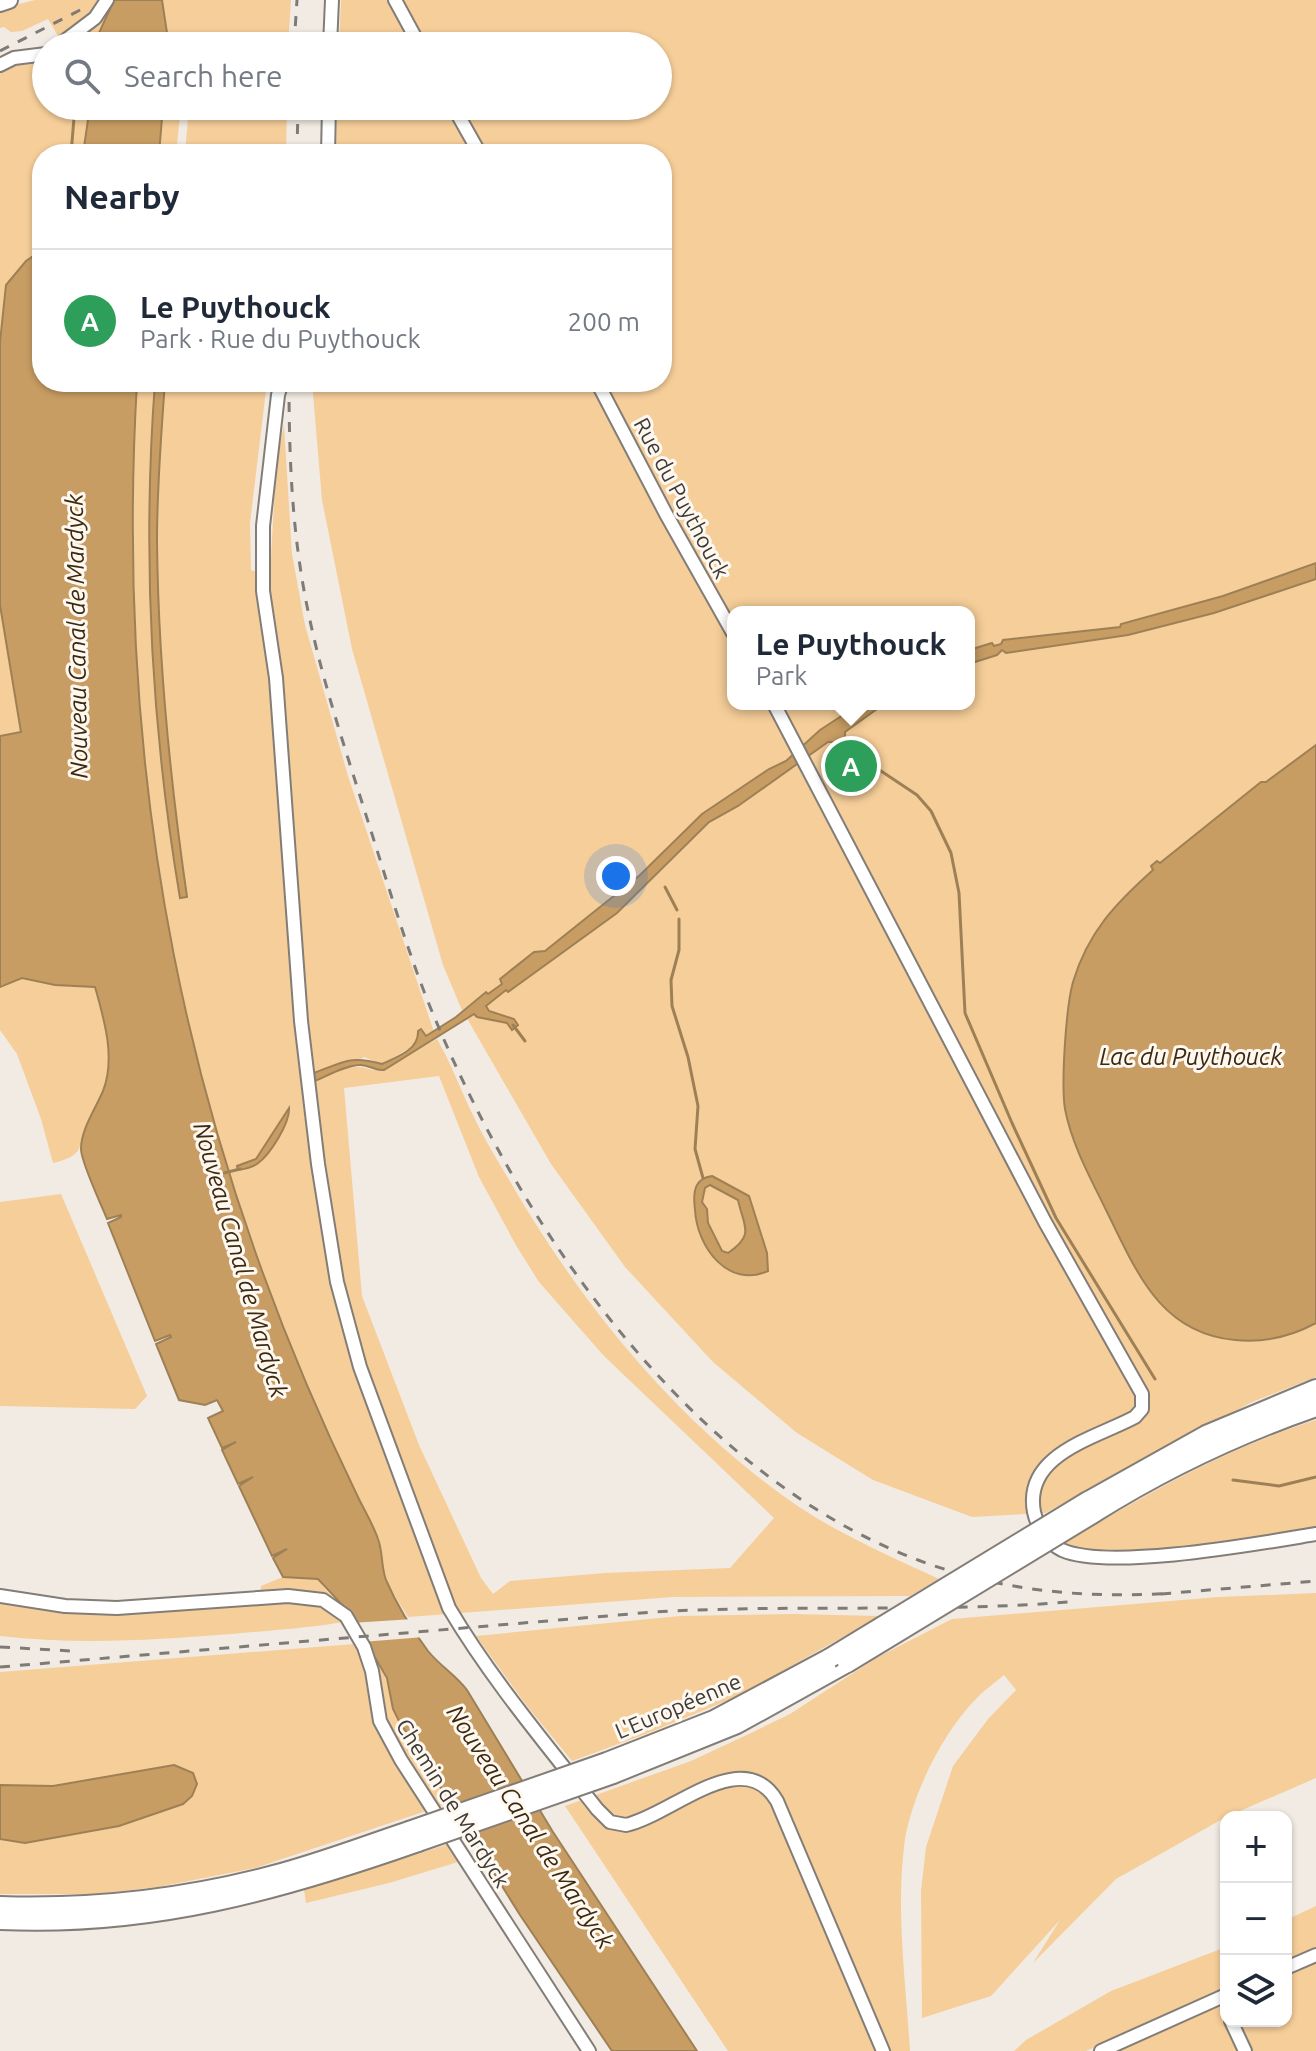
<!DOCTYPE html>
<meta charset="utf-8">
<style>
body{margin:0;font-family:Ubuntu,sans-serif;background:#f6f6f7;color:#1f2937}
.controls{position:absolute;right:24px;bottom:24px;display:grid;overflow:hidden;border-radius:16px;box-shadow:0 2px 6px #0004}
.controls button{width:72px;height:72px;display:grid;place-items:center;padding:0;border:0;border-bottom:2px solid #e0e1e3;background:#fff;color:#1f2937;font:40px sans-serif}
.you{position:absolute;left:616px;top:876px;width:28px;height:28px;margin:-20px;border:6px solid #fff;border-radius:50%;background:#1a73e8;box-shadow:0 0 0 12px #1a73e833}
.badge{display:grid;place-items:center;width:52px;height:52px;border-radius:50%;background:#0b8043;color:#fff;font-size:26px;font-weight:700}
.pin{position:absolute;translate:-50% -50%;border:4px solid #fff;box-shadow:0 2px 8px #0006}
.popup{position:absolute;left:727px;top:606px;width:248px;height:104px;box-sizing:border-box;display:grid;place-content:center;border-radius:16px;background:#fff;filter:drop-shadow(0 2px 6px #0005);font-size:26px;white-space:nowrap;color:#747a83}
.popup b{font-size:30px;color:#1f2937}
.popup::after{content:'';position:absolute;left:50%;top:100%;margin-left:-16px;border:16px solid transparent;border-top-color:#fff}
.list{margin:0;padding:0;list-style:none}
h2{display:flex;justify-content:space-between;align-items:center;height:104px;margin:0;padding:0 32px;font-size:34px}
h2 small{font-size:26px;font-weight:400;color:#747a83}
.list li{display:grid;grid-template-columns:52px 1fr auto;gap:24px;align-items:center;box-sizing:border-box;height:144px;padding:0 32px;border-top:2px solid #e0e1e3}
.list b{display:block;font-size:30px;white-space:nowrap}
.list p{margin:0;font-size:26px;white-space:nowrap;color:#747a83}
.list em{font-size:26px;font-style:normal;color:#747a83}
.icon{flex:none;width:44px;height:44px;fill:none;stroke:currentColor;stroke-width:2;stroke-linecap:round;stroke-linejoin:round}
.map{position:relative;flex:none;width:1316px;height:2051px;overflow:hidden}
.search{position:absolute;background:#fff;box-shadow:0 2px 6px #0004;left:32px;top:32px;width:640px;height:88px;display:flex;align-items:center;gap:20px;box-sizing:border-box;padding:0 28px;border-radius:44px;color:#747a83;font-size:30px}
.panel{position:absolute;background:#fff;box-shadow:0 2px 6px #0004;left:32px;top:144px;width:640px;height:248px;border-radius:32px}
.map>svg:first-child{display:block}
</style>
<div class="map">
<svg width="1316" height="2051" viewBox="0 0 1316 2051">
<rect width="100%" height="100%" fill="#f1ebe3"/>
<g fill="#f6ce99" fill-rule="evenodd">
<polygon points="35,0 114,0 99,33 97,46 64,46 48,19 22,31 11,32 4,27 0,28 0,9"/>
<polygon points="162,0 291,0 288,46 194,46 191,43 187,46 169,46"/>
<path d="M341,0h975v1377l-64,25 -207,111 -73,4 -99,-37 -76,-47 -84,-71 -88,-95 -74,-103 -90,-156 -18,-43 -91,-316 -30,-149 -10,-118h350v-228h-326l1,-48h321v-60h-319zM733,612h236v92h-236z"/>
<polygon points="46,59 46,106 90,106 83,154 42,154 42,250 26,261 6,285 0,342 0,70 18,61"/>
<polygon points="163,106 181,106 176,154 159,154"/>
<polygon points="189,106 287,106 286,154 185,154"/>
<path d="M137,382h18c-13,174 -4,344 25,516l7,-1c-17,-118 -30,-238 -30,-357 0,-53 4,-106 8,-158h102l-17,141 1,47 19,7 6,-113 8,-39 8,129 13,71 43,151 86,256 -8,4 -3,-2 -8,11 -33,19 -18,-7 -20,12c21,-6 24,3 40,1l53,-31c14,24 23,50 36,76 10,22 23,43 35,63 73,127 170,246 291,329 44,29 93,50 140,72l-29,17 -237,1 -265,20c-7,-12 -17,-25 -22,-39 -4,-10 -4,-21 -6,-32 -2,-12 -9,-24 -15,-35 -52,-106 -98,-215 -134,-328 -82,-259 -110,-530 -94,-801zM439,1076l40,101 38,70 22,35 65,74 170,162 -44,50 -125,5 -95,8 -17,13 -12,-16 -62,-133 -57,-149 -18,-208z"/>
<polygon points="0,605 21,733 0,736"/>
<path d="M22,978l33,7 40,1c9,32 18,66 10,99 -4,14 -13,27 -18,40 -9,26 -5,31 -34,38l-12,-44 -24,-65 -17,-24v-43z"/>
<polygon points="61,1194 147,1396 135,1409 0,1406 0,1202"/>
<path d="M1316,1420v108l-199,33 -56,-16c82,-49 163,-96 255,-125z"/>
<path d="M283,1577l35,2c9,16 26,25 36,41 -40,8 -81,10 -122,14 -77,6 -155,11 -232,2v-37l51,11 72,4 137,-9 1,-19z"/>
<path d="M1316,1593v185l-90,39 -110,62 -83,84 27,-43 -69,76 -69,22 -1,-127 5,-44 27,-81 35,-47 28,-29 -12,-15c-9,8 -20,15 -28,24 -34,34 -67,101 -72,148 -8,67 2,137 6,204h-182l-163,-245 126,-45 62,-29 37,-18 88,-57 74,-38 267,-22z"/>
<polygon points="793,1614 880,1616 738,1696 651,1732 572,1761 527,1706 476,1636 680,1616"/>
<polygon points="367,1643 388,1682 399,1721 450,1803 255,1868 158,1887 97,1894 0,1894 0,1672"/>
<polygon points="446,1845 458,1862 389,1883 306,1903 304,1890"/>
<polygon points="1316,1906 1316,1947 1286,1961 1286,1920"/>
<polygon points="1226,1947 1226,1988 1086,2051 1014,2051 1026,2040 1111,1991"/>
<polygon points="1316,1962 1316,2051 1119,2051 1226,2003 1226,2021 1286,2021 1286,1976"/>
</g>
<g fill="#c89d63" stroke="#9e8056" stroke-width="2" fill-rule="evenodd">
<polygon points="114,0 162,0 169,46 97,46 99,33"/>
<polygon points="90,106 163,106 159,154 83,154"/>
<path d="M42,250v132h95c-23,395 47,757 220,1113 7,15 16,29 21,44 5,13 3,28 8,41 10,23 27,51 42,71 12,15 28,24 39,39l86,142 144,219h-85l-92,-136 -121,-194 -6,-12 -6,-31 -39,-67 -30,-32 -35,-2 -10,-19 14,-9 -15,7 -33,-70 14,-9 -15,7 -16,-34 14,-8 -14,6 -14,-30 15,-7 -6,-11 -12,5 -26,-5 -23,-56 15,-7 -1,-2 -15,6 -47,-118 13,-6v-2l-14,4c-6,-15 -26,-57 -26,-70 0,-20 15,-41 22,-58 13,-33 1,-72 -8,-104l-40,-2 -33,-7 -22,9v-251l21,-4 -21,-127v-263l6,-57 20,-24z"/>
<path d="M155,382h10c-4,53 -8,105 -8,158 1,119 13,239 30,357l-7,1c-29,-172 -38,-342 -25,-516z"/>
<polygon points="1316,563 1316,579 1214,613 1128,635 1006,653 1002,650 997,655 969,664 969,650 992,643 994,646 1001,644 1003,640 1120,627 1121,624 1223,596"/>
<path d="M860,704h24l-39,28v8l10,9 -5,2 -15,-9h-7l-90,64 -29,16 -92,91 -109,79 -2,-2 -20,16 3,5 25,8 4,6 -6,5 -5,-7 -30,-6 -3,-3 -90,56c-10,1 -15,-6 -25,-5 -15,1 -30,10 -44,16l-1,-8c30,-11 36,-18 68,-9 15,-7 37,-14 36,-33l3,-2 5,7 30,-19 30,-25 2,2 14,-10 -2,-5 34,-27 11,-1 95,-76 62,-61 67,-45 17,-8 34,-31z"/>
<path d="M1316,745v578c-26,14 -52,20 -81,17 -76,-7 -99,-70 -129,-130 -16,-33 -34,-65 -41,-101 -4,-26 1,-102 8,-127 15,-50 43,-79 80,-112l-2,-4 6,-5 3,2 101,-81h5z"/>
<path d="M289,1108c1,15 -19,47 -32,56 -5,3 -12,5 -19,6l-1,-4 19,-7z"/>
<path d="M712,1176l37,20 18,57 1,18c-40,18 -71,-24 -73,-61 -1,-8 -2,-18 2,-25 3,-6 9,-8 15,-9zM710,1185l28,15c6,27 17,35 -10,53l-6,-2 -14,-28 -1,-14 -5,-7 3,-14z"/>
<polygon points="174,1765 193,1773 197,1784 192,1796 183,1804 119,1826 25,1843 0,1839 0,1785 53,1786"/>
</g>
<polygon fill="#f1ebe3" points="413,1619 424,1637 362,1642 351,1623"/>
<g fill="none" stroke-linecap="round" stroke-linejoin="round">
<g stroke="#9e8056" stroke-width="3">
<polyline points="71,154 75,106"/>
<polyline points="866,761 917,795 931,811 951,853 959,893 965,1013 1012,1123 1056,1218 1155,1379"/>
<polyline points="665,887 677,910"/>
<polyline points="679,919 679,950 671,980 672,1006 688,1057 698,1106 695,1149 703,1178"/>
<polyline points="513,1025 525,1041"/>
<polyline points="224,1173 240,1169"/>
<polyline points="1233,1480 1279,1486 1316,1477"/>
</g>
<g stroke="#837d77" stroke-width="16">
<g id="minor">
<polyline points="395,0 420,46"/>
<polyline points="58,46 95,18 107,0"/>
<polyline points="330,46 332,0"/>
<polyline points="0,65 14,58 46,54"/>
<polyline points="453,106 480,154"/>
<polyline points="328,154 329,106"/>
<path d="M282,382l-4,13 -15,131v65l13,87 25,343 17,143 19,118 23,85 89,241c42,71 97,136 148,201l13,13 16,3c44,-9 117,-82 151,-24l106,250"/>
<polyline points="597,382 666,514 733,633"/>
<path d="M774,704l271,518 97,172v15l-7,8c-39,21 -112,37 -101,95 3,15 14,31 28,38 47,21 199,-7 254,-16"/>
<polyline points="0,1596 65,1606 117,1608 288,1596 323,1600 346,1616 364,1647 372,1671 380,1721 401,1760 589,2051"/>
<polyline points="1286,1968 1316,1955"/>
<polyline points="1231,2021 1245,2051"/>
<polyline points="1101,2051 1226,1995"/>
</g>
</g>
<g stroke="#837d77" stroke-width="20">
<polyline id="major" points="0,3 9,0"/>
</g>
<g stroke="#837d77" stroke-width="22">
<g id="highway">
<polyline points="1088,1501 1206,1435 1316,1389"/>
<path d="M1094,1513c70,-44 144,-79 222,-106"/>
<polyline points="607,1762 714,1720 830,1658"/>
<polyline points="613,1774 737,1724 847,1663"/>
<path d="M0,1906c93,3 184,-7 274,-31 46,-12 90,-29 135,-44"/>
<path d="M0,1920c150,7 278,-29 418,-78"/>
</g>
</g>
<use href="#minor" stroke="#fff" stroke-width="12"/>
<use href="#major" stroke="#fff" stroke-width="16"/>
<use href="#highway" stroke="#fff" stroke-width="18"/>
<g stroke="#7e7b76" stroke-width="3" stroke-dasharray="10 10" stroke-linecap="butt">
<polyline points="294,46 297,0"/>
<polyline points="0,51 86,7"/>
<polyline points="297,154 298,106"/>
<path d="M289,382c0,76 3,150 18,224 15,76 41,151 64,225 21,66 40,133 68,197 90,212 256,448 479,532 82,31 168,39 254,33"/>
<polyline points="1161,1594 1316,1581"/>
<polyline points="0,1647 72,1651"/>
<path d="M0,1667l654,-55c138,-8 277,1 415,-10"/>
</g>
<g stroke="#837d77" stroke-width="22" stroke-linecap="butt">
<g id="highway-bridge">
<polyline points="830,1658 1088,1501"/>
<polyline points="847,1663 1094,1513"/>
<polyline points="409,1831 607,1762"/>
<polyline points="418,1842 613,1774"/>
</g>
</g>
<use href="#highway-bridge" stroke="#fff" stroke-width="18"/>
</g>
<g text-anchor="middle" stroke-width="6" stroke-linejoin="round" paint-order="stroke">
<g font-size="22" fill="#3d3b38" stroke="#fef8f0">
<text transform="translate(682 498) rotate(62)" y="8">Rue du Puythouck</text>
<text transform="translate(678 1706) rotate(-23)" y="8">L'Européenne</text>
<text transform="translate(453 1803) rotate(58)" y="8">Chemin de Mardyck</text>
</g>
<g font-size="24" font-style="italic" fill="#3c2a10" stroke="#fef8f0">
<text transform="translate(77 636) rotate(-91)" y="8">Nouveau Canal de Mardyck</text>
<text x="1191" y="1065">Lac du Puythouck</text>
<text transform="translate(240 1260) rotate(74)" y="8">Nouveau Canal de Mardyck</text>
<text transform="translate(530 1827) rotate(57)" y="8">Nouveau Canal de Mardyck</text>
</g>
</g>
</svg>
<div class="controls">
<button>+</button>
<button>−</button>
<button><svg class="icon" aria-label="layers" viewBox="0 0 24 24"><path d="M12 4l9 5-9 5-9-5zM3 14l9 5 9-5"/></svg></button>
</div>
<div class="you"></div>
<div class="pin badge" style="left:851px;top:766px;background:#2e9e5b">A</div>
<div class="popup"><b>Le Puythouck</b>Park</div>
<div class="search"><svg class="icon" aria-label="search" viewBox="0 0 24 24"><circle cx="10" cy="10" r="6"/><path d="M15 15l6 6"/></svg>Search here</div>
<section class="panel">
<h2>Nearby<small></small></h2>
<ul class="list">
<li><span class="badge" style="background:#2e9e5b">A</span><div><b>Le Puythouck</b><p>Park · Rue du Puythouck</p></div><em>200 m</em></li>
</ul>
</section>
</div>
